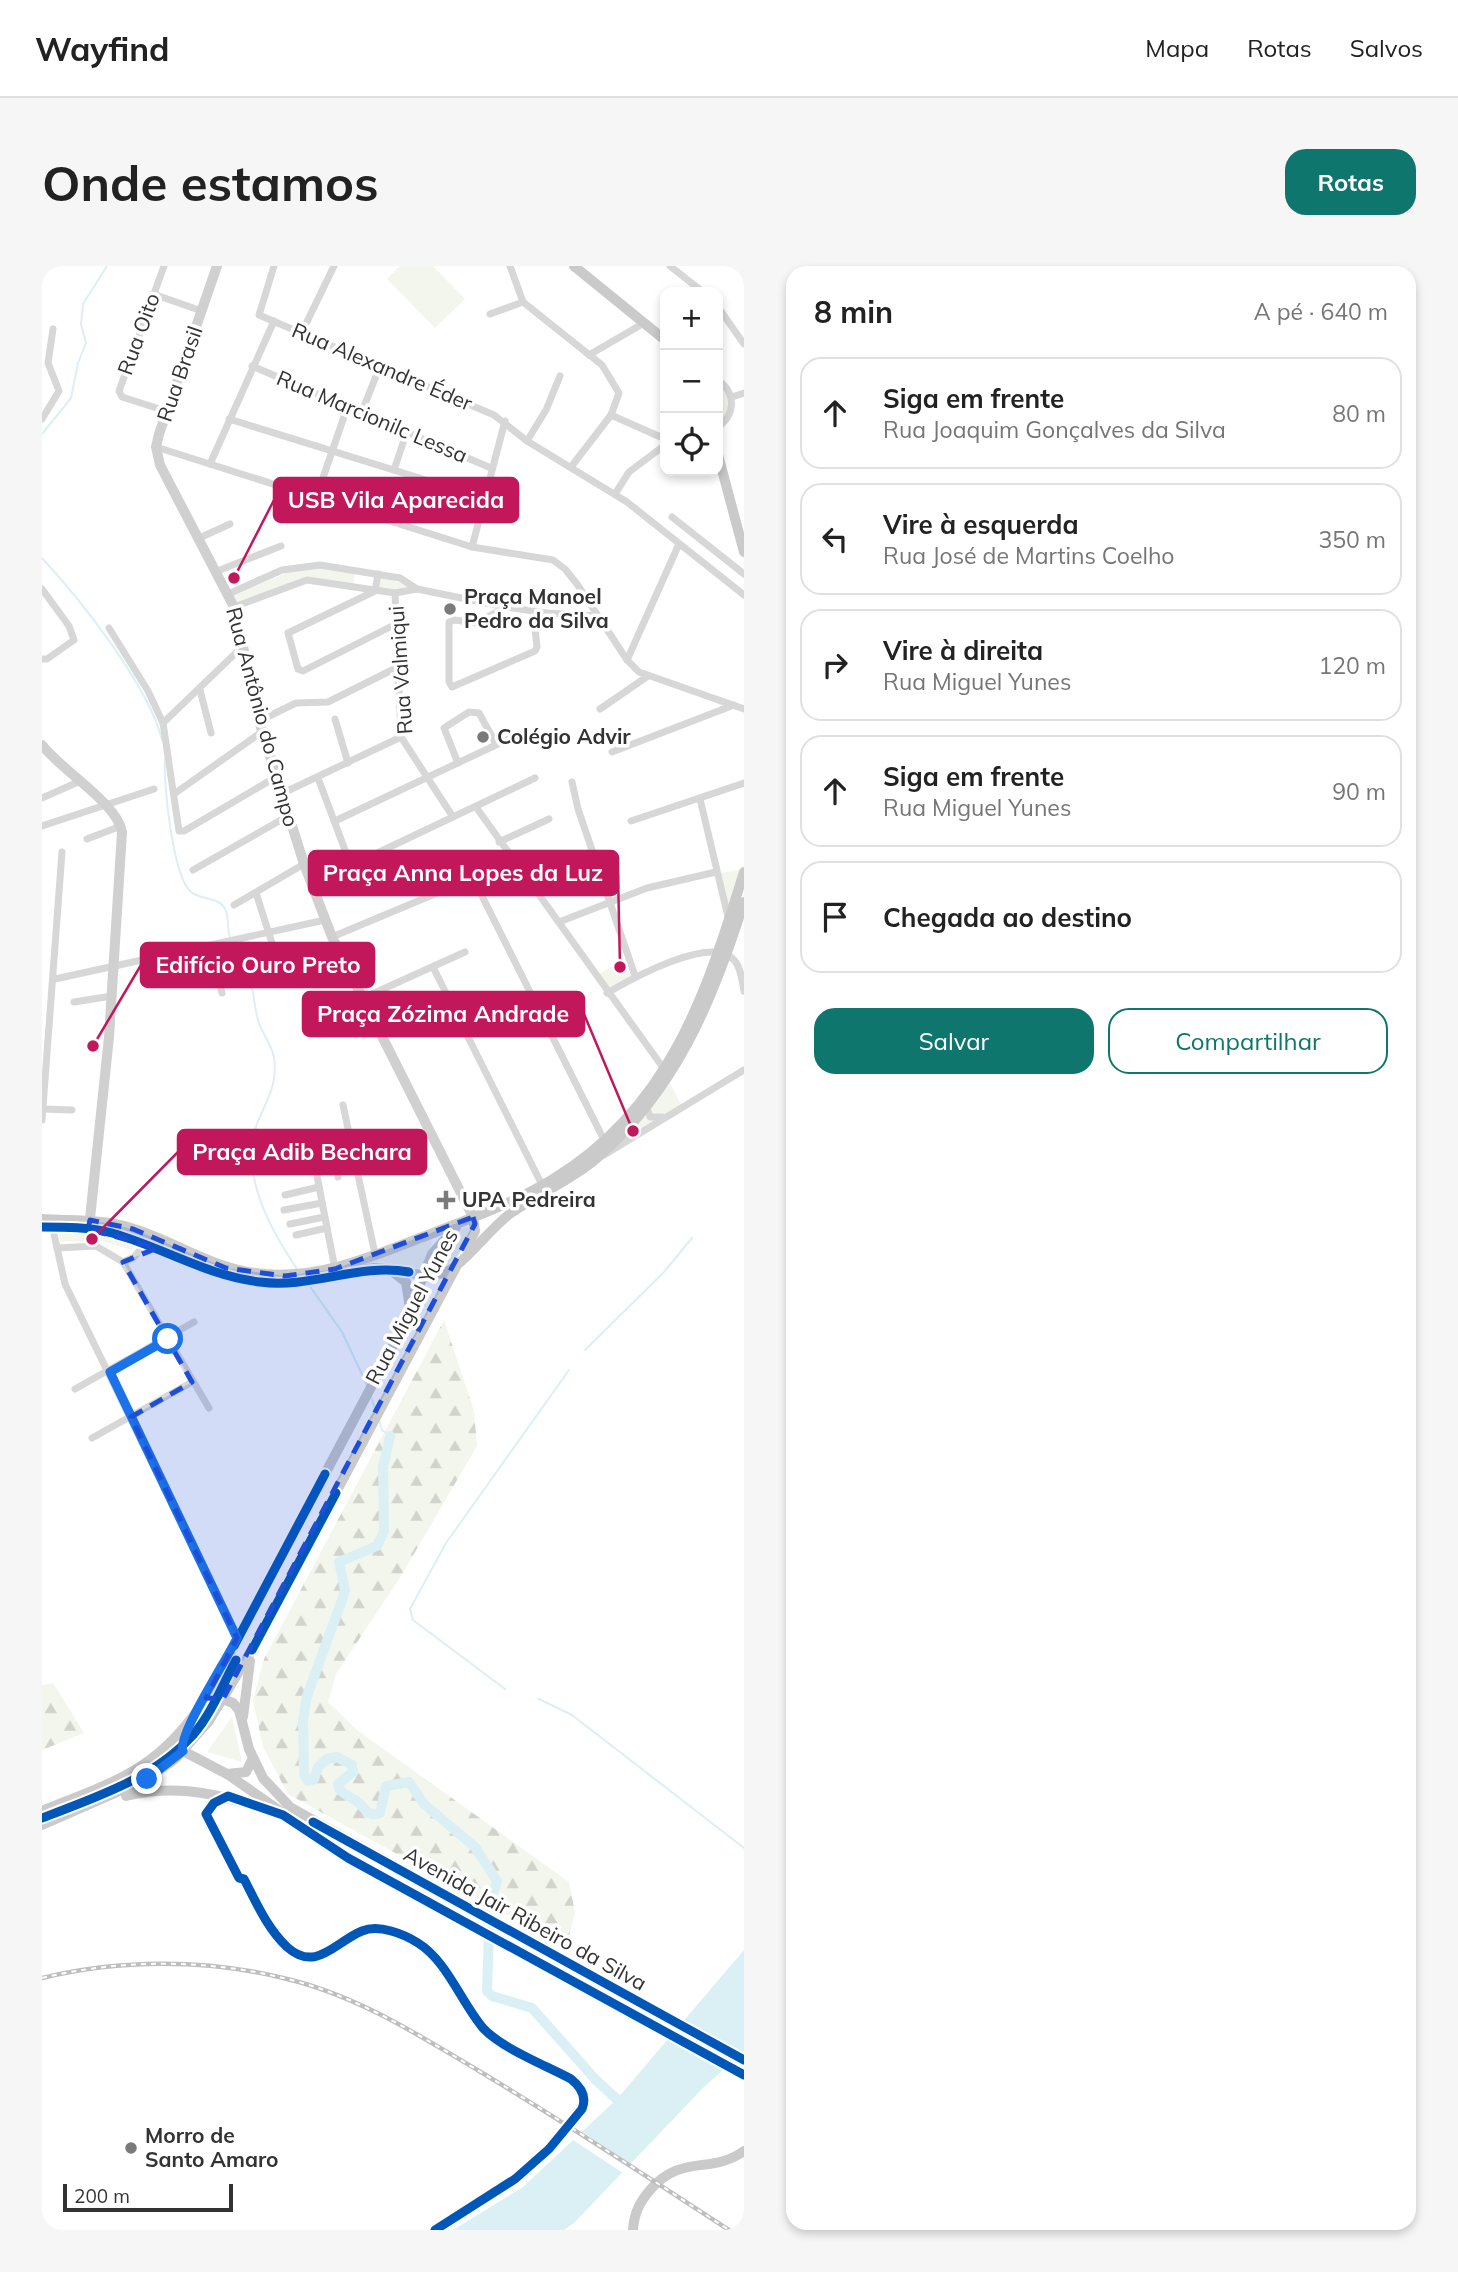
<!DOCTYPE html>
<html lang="pt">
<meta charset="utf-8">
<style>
body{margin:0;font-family:Mulish,sans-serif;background:#f6f6f6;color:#222}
.controls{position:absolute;right:21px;top:21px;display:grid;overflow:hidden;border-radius:14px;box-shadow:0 4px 10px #0003}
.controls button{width:63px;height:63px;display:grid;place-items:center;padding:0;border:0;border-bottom:2px solid #e0e0e0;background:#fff;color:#222;font:35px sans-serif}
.scale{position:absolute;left:21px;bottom:18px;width:170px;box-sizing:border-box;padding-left:7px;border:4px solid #333;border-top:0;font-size:19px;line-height:24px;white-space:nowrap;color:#333;-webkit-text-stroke:5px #fff;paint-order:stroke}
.stop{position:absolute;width:21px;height:21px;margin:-16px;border:5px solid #1a73e8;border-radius:50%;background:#fff}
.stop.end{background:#1a73e8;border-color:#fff;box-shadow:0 2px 7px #0008}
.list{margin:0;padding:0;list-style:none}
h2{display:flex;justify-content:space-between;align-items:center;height:91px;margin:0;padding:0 28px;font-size:30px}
h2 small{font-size:23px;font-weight:400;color:#767676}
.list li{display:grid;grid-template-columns:46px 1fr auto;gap:21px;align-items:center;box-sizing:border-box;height:112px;margin:0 14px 14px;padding:0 14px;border:2px solid #e0e0e0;border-radius:21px}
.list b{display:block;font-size:26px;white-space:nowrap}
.list p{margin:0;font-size:23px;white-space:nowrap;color:#767676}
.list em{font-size:23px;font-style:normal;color:#767676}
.actions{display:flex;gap:14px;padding:21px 28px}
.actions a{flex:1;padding:16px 0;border:2px solid #0f766e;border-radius:21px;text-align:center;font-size:24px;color:#0f766e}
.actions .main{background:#0f766e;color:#fff}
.icon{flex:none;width:38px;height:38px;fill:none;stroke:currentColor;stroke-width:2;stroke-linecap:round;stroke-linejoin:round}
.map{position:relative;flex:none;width:702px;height:1964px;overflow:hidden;border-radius:21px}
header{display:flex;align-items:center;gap:42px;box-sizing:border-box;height:98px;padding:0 35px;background:#fff;border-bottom:2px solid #e0e0e0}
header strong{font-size:33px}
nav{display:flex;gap:38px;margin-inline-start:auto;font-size:24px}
.intro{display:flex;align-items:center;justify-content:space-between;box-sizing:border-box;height:168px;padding:0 42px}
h1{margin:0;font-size:49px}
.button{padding:18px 32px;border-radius:21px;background:#0f766e;color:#fff;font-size:24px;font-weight:700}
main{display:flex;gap:42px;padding:0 42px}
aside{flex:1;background:#fff;border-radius:21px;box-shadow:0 4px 10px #0003}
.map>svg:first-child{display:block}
</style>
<header>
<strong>Wayfind</strong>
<nav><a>Mapa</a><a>Rotas</a><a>Salvos</a></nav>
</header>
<div class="intro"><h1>Onde estamos</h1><a class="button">Rotas</a></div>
<main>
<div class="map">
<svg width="702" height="1964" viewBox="0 0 702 1964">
<defs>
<pattern id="forest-firs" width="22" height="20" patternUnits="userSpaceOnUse" patternTransform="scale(1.75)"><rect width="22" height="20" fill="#f3f6ed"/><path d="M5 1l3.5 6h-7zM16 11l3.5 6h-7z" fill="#d1d3cc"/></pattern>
</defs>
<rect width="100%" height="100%" fill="#fff"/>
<g fill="url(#forest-firs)">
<polygon points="402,1054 432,1145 435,1180 359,1310 294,1408 286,1436 315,1464 527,1616 533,1647 524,1681 246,1528 221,1481 211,1434 222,1393"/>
<polygon points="11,1417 42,1467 0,1484 0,1419"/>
</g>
<g fill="#f3f6ed">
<polygon points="358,0 391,0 423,33 393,62 345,13"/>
<polygon points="676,118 687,132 686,145 676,159"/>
<polygon points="275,301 313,306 311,319 263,312 192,338 189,329 255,303"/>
<polygon points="338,311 367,319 364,326 336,323"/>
<polygon points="699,604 686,646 678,607"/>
<polygon points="583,693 589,712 567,722 557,708"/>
<polygon points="628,817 639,839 566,885"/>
<path d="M424,961l4,5 -7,18 -23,20 -8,-1c1,-17 17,-38 34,-42z"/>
<polygon points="17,964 46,966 94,978 89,984 61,975 18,975"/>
<polygon points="387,972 390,977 378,1003 340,996 321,998"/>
<polygon points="190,1451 200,1496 165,1486"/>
</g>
<polygon fill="#dbf0f4" points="702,1684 702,1785 661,1822 533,1956 522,1964 411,1964 481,1921 575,1833"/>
<polygon fill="#fff" points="537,1864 592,1900 584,1909 528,1872"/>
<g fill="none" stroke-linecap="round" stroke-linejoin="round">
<g stroke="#dbf0f4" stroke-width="2">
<polyline points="0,168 29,132 36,97 44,77 39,58 41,38 65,0"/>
<path d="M0,292c38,41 107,128 120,182"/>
<path d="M123,493c-2,24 8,116 25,132 9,10 30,4 36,20 3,9 1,17 4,26"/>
<path d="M189,677c4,12 9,18 15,28 9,16 7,35 13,52 4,12 13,22 15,35 4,27 -8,43 -17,66 -18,49 13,105 40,145"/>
<polyline points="267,1019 300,1066 325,1119"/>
<polyline points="543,1084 622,1006 650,972"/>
<polyline points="329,1131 333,1143"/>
<polyline points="337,1154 340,1164 348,1170"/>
<polyline points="463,1423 371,1354 368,1343 404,1277 527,1104"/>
<polyline points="497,1433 530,1449 702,1582"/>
</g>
<path stroke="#dbf0f4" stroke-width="10" d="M348,1170l-7,31 1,64 -7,15 -38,16 6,28 -3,10 -35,96 -4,24 1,54 4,7 6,-2 4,-12 9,-8 10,-2 15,8 1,7 -15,12 2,6c5,5 9,6 15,10 11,6 10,18 25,13l6,-27 23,-4 15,22 51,43 22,34 -7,22 -3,88 5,5 40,12 63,71 30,28"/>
<g stroke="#d7d7d7" stroke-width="7">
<polyline points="122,0 77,125 80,131 124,145"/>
<polyline points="232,0 217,49 452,149 485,175 585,236 702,329"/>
<polyline points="468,0 481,36 560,99 577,127 569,149 529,201"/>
<polyline points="628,0 661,26"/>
<polyline points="111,28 160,45"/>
<polyline points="676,41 702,78"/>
<polyline points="448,48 481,36"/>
<polyline points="260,66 292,0"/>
<polyline points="547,89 602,57"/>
<polyline points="210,100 449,202"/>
<path d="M676,114c18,13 18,34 0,47"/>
<polyline points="690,131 702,127"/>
<polyline points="319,148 338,100"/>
<polyline points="569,149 623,173"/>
<polyline points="0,153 17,125 6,97 11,63"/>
<polyline points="187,153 442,232"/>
<polyline points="485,175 504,144 518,110"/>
<polyline points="114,181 430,281 511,294 523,303 535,318 585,394 597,406 702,443"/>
<polyline points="168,198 232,55"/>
<polyline points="352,204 364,168"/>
<polyline points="573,228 587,206 623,179"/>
<polyline points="274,232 305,142"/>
<polyline points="630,251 702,308"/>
<polyline points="155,273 188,258"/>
<polyline points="430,281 463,155"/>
<polyline points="173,306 239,280"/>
<polyline points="336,308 333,325 246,367 256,403 261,405 354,358"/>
<polyline points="0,323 27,360 32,374 5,393 0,393"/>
<polyline points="353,327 359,471 411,551"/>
<polyline points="186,328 240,304 278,299 358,312 375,323 464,341 505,347 556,350"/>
<polyline points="192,341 265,314 353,327 375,323"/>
<polyline points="464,341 434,357 413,354 407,356 407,416 410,421 493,385 495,381 491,346"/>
<polyline points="67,362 106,425 121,457 137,565 142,565 234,511"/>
<polyline points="585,394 637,278"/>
<polyline points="158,424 169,467"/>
<polyline points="558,443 606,410"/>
<polyline points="293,453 306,497"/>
<polyline points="217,455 254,437 286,436 356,401"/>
<polyline points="121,457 201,380"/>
<polyline points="570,486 692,439"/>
<polyline points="416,497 402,462 427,446 437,447 454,478"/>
<polyline points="276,512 309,600"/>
<polyline points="530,516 536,543 593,710"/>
<polyline points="132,528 221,465"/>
<polyline points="239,528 359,471"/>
<polyline points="0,532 36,516"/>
<polyline points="658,533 687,655"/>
<polyline points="434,541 622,803"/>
<polyline points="293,555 475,469"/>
<polyline points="589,555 702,517"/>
<polyline points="0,560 112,523"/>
<polyline points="45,573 79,560"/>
<polyline points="457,576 507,553"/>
<polyline points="151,604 246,550"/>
<polyline points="485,612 515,601"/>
<polyline points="270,618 493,512"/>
<polyline points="214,627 238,702"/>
<polyline points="192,639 262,598"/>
<polyline points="517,656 605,622 674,606"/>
<polyline points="290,671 431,612 562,874"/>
<polyline points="168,680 180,727"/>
<polyline points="391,701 500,919"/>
<polyline points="13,713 283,654"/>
<path d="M565,727c24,-14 105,-59 127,-33 7,7 8,21 10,31"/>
<polyline points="319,733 423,686"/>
<polyline points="32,736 70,730"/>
<polyline points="332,759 363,744"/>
<polyline points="301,839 333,988"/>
<polyline points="605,842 608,851 620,851"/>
<polyline points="1,843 30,844"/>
<polyline points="0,854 20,586"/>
<polyline points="562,889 702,804"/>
<polyline points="275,910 293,1003"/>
<polyline points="296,911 295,903 315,897"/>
<polyline points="243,929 277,921"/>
<polyline points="242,944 280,937"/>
<polyline points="248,958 282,951"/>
<polyline points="10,959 23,1018 195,1372"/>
<polyline points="254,969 285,962"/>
<polyline points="15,982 54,980 81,996 167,1142"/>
<polyline points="81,996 92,991 103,978"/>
<polyline points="33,1123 152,1056"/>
<polyline points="50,1172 150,1116"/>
</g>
<g stroke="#d0d0d0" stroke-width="10">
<polyline points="175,0 117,168 114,181 118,199 193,343 217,455 262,598 290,671 431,951"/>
<path d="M0,479c19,25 75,58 80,87l-13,205 -20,191"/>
</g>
<g stroke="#cacaca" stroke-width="10">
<polyline points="532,0 623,74"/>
<polyline points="676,189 702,286"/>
<path d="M0,953c30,2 60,0 89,9 47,14 84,43 134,46 58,5 110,-19 163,-39 43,-17 86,-32 125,-56 117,-71 153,-185 191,-307"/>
<path d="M0,961c36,0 70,4 104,17 38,15 74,34 115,38 27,3 53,0 79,-6 12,-3 24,-8 36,-8 22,0 47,12 68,5 18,-6 47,-46 67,-60 27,-19 59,-32 85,-54 80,-68 117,-159 148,-257"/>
<polyline points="425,981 433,965 431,951"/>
<polyline points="351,1006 364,1016 368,1042"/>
<polyline points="175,1431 191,1437 197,1444 207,1483 221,1512 248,1541 702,1794"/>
<polyline points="201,1451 208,1395"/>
<polyline points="141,1485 185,1508 306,1592 702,1809"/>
<polyline points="185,1508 204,1506 211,1492"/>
<path d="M84,1530c54,-13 96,-1 147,16"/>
<path d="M0,1545c76,-31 117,-41 164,-113l197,-371 29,-73 24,-27"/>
<polyline points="0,1559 105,1513 134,1492 167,1455 210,1384 414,1001"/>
<path d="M591,1964c1,-16 6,-27 17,-40 32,-37 61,-15 94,-39"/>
</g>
<g stroke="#bebebe" stroke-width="4.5">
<path id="rail" d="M0,1712c78,-19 164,-19 241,0 71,16 134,56 196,93 84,50 167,105 250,159"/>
</g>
<use href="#rail" stroke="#fff" stroke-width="2" stroke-dasharray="5" stroke-linecap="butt"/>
<g stroke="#fff" stroke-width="13">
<g id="cycleway">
<path d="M0,961c23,0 47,0 70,6 50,14 95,43 148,49 51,7 98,-19 149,-10"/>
<polyline points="192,1380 283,1208"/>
<polyline points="210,1384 294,1227"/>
<path d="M0,1552c54,-21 111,-39 151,-83 19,-22 30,-51 43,-75"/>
<polyline points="271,1556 702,1794"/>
<path d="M393,1964l80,-51 34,-30 33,-40c5,-12 -1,-22 -11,-30 -24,-13 -70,-31 -88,-51 -22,-26 -36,-67 -65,-85 -14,-9 -39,-19 -56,-12 -27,11 -46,42 -75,16 -20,-19 -31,-45 -43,-68l-5,-1 -33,-64 8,-11 14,-7 55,19 65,43 396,217"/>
</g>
</g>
<use href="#cycleway" stroke="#0057b8" stroke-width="9"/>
</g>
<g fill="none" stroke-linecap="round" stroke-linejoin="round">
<path stroke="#1a73e8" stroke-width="9" d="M105,1513l36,-28c-7,-14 45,-93 54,-113l-127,-266 58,-33"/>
</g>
<path fill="#1d4ed8" fill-opacity="0.2" stroke="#1d4ed8" stroke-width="5" stroke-dasharray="14 9" stroke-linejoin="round" d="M431,951l2,7 -252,475 -17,-1 31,-60 -106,-221 61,-35 -69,-120 34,-14 -69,-19 2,-9 43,9 93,39 59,8 50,-7z"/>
<g fill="#7a7a7a" stroke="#fff" stroke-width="2.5">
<circle cx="408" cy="343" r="7"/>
<circle cx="441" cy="471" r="7"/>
<path d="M400.5 923.5h7v7h7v7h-7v7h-7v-7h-7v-7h7z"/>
<circle cx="89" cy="1882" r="7"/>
</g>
<g text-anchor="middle" stroke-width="7" stroke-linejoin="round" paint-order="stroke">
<g font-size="21" fill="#333" stroke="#fff">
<text transform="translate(97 68) rotate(-70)" y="7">Rua Oito</text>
<text transform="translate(340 101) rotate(23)" y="7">Rua Alexandre Éder</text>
<text transform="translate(138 108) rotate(-71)" y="7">Rua Brasil</text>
<text transform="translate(330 151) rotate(23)" y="7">Rua Marcionilc Lessa</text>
<text transform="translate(359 404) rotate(-94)" y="7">Rua Valmiqui</text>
<text transform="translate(220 451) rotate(75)" y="7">Rua Antônio do Campo</text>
<text transform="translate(370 1041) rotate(-62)" y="7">Rua Miguel Yunes</text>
<text transform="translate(483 1653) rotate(29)" y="7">Avenida Jair Ribeiro da Silva</text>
</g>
<g font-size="21" font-weight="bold" fill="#333" stroke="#fff" text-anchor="start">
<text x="422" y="338">Praça Manoel<tspan x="422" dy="24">Pedro da Silva</tspan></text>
<text x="455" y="478">Colégio Advir</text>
<text x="420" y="941">UPA Pedreira</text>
<text x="103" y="1877">Morro de<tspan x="103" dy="24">Santo Amaro</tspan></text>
</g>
</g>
<path fill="none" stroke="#c2185b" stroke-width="2.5" d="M192 312L232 234M578 701L576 607M51 780L99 699M591 865L542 748M50 973L136 886"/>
<g fill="#c2185b" stroke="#fff" stroke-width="2.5">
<circle cx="192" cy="312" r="7"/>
<circle cx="578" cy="701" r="7"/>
<circle cx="51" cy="780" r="7"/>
<circle cx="591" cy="865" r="7"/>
<circle cx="50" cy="973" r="7"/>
</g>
<g fill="#c2185b" stroke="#c2185b" stroke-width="2.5">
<rect x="232" y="212" width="244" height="44" rx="7"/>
<rect x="267" y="585" width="309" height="44" rx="7"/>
<rect x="99" y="677" width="233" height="44" rx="7"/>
<rect x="261" y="726" width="281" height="44" rx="7"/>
<rect x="136" y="864" width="248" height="44" rx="7"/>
</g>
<g font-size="23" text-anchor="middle" font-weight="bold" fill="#fff">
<text x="354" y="242">USB Vila Aparecida</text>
<text x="421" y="615">Praça Anna Lopes da Luz</text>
<text x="216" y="707">Edifício Ouro Preto</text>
<text x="401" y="756">Praça Zózima Andrade</text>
<text x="260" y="894">Praça Adib Bechara</text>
</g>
</svg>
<div class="controls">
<button>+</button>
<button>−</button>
<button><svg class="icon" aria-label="locate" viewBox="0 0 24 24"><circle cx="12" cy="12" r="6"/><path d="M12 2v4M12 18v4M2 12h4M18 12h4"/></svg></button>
</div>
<div class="scale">200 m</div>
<div class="stop" style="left:126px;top:1073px"></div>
<div class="stop end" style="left:105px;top:1513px"></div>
</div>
<aside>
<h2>8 min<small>A pé · 640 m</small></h2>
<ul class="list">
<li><svg class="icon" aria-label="ahead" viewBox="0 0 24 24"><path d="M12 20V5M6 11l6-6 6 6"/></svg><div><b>Siga em frente</b><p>Rua Joaquim Gonçalves da Silva</p></div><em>80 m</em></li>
<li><svg class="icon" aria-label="left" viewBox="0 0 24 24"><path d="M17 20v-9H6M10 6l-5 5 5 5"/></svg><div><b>Vire à esquerda</b><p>Rua José de Martins Coelho</p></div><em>350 m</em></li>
<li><svg class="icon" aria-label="right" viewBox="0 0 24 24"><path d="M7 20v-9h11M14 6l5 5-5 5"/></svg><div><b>Vire à direita</b><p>Rua Miguel Yunes</p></div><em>120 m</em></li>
<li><svg class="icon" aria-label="ahead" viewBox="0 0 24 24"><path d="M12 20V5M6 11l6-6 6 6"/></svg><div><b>Siga em frente</b><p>Rua Miguel Yunes</p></div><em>90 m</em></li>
<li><svg class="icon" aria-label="arrive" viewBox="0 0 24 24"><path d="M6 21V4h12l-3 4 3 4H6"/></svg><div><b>Chegada ao destino</b></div></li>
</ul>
<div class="actions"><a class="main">Salvar</a><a>Compartilhar</a></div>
</aside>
</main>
